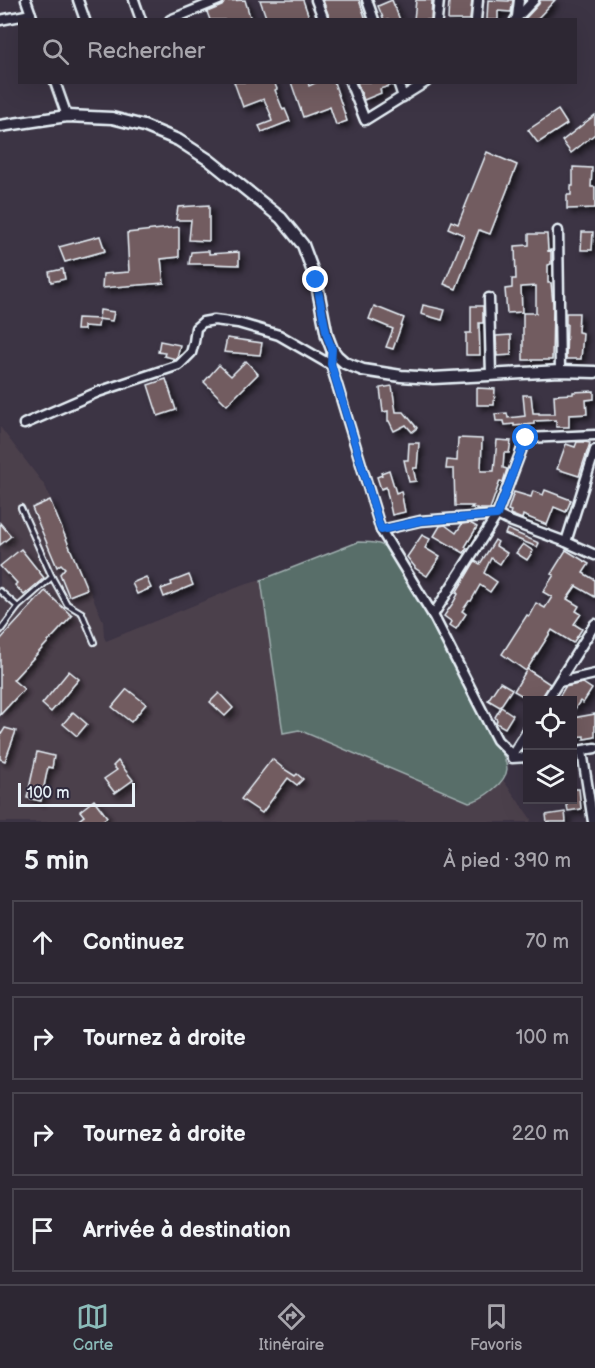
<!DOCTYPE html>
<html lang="fr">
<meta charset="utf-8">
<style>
body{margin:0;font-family:"Balsamiq Sans",sans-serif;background:#39333f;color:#f1f3f6}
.controls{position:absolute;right:18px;bottom:18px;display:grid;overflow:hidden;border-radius:0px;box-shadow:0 6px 24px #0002}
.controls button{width:54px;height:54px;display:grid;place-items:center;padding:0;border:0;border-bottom:2px solid #48444e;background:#2d2733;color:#f1f3f6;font:30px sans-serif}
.scale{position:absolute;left:18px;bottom:15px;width:117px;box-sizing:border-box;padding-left:6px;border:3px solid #e8f1f8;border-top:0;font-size:16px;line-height:21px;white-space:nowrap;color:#e8f1f8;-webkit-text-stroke:4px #2f2a3d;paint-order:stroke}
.stop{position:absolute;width:18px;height:18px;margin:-14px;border:4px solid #1a73e8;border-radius:50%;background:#fff}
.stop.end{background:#1a73e8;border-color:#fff;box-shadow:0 2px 6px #0008}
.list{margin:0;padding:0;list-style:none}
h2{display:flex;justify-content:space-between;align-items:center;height:78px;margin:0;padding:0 24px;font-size:26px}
h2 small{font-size:20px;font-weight:400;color:#a7a5ac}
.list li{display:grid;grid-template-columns:39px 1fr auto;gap:18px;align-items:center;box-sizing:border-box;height:84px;margin:0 12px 12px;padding:0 12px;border:2px solid #48444e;border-radius:0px}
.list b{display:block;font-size:22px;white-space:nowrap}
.list em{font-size:20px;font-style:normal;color:#a7a5ac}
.icon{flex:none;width:33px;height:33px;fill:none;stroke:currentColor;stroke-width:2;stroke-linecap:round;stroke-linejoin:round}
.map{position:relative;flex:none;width:595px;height:822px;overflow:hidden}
.search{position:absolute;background:#2d2733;box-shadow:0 6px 24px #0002;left:18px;right:18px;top:18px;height:66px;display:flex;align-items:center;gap:15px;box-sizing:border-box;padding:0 21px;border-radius:0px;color:#a7a5ac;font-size:22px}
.sheet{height:462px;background:#2d2733}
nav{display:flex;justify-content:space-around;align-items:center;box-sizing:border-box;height:84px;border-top:2px solid #48444e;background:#2d2733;font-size:16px;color:#a7a5ac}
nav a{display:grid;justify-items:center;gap:3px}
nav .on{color:#8bbbb9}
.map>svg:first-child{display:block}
</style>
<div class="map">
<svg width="595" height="822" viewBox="0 0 595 822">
<defs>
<filter id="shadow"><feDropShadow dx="4" dy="4" stdDeviation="3" flood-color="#0009"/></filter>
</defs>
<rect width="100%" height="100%" fill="#3c3444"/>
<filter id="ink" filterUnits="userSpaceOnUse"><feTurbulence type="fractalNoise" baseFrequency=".0167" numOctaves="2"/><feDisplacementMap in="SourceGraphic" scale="12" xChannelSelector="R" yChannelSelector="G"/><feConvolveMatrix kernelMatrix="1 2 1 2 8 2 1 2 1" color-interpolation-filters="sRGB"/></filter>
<g filter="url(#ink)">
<polygon fill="#4c404c" points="0,427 45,486 103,621 104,637 106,641 241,586 261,580 358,542 374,542 396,555 505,759 507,769 503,780 531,819 530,822 0,822"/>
<path fill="#586e69" stroke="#a0b0b0" stroke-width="1.5" d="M358,542c18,0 25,1 38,13l109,204c0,3 2,6 2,10 -1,14 -25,31 -38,33l-170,-72 -16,3 -22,-153z"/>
<g fill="#725b60" stroke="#e8f1f8" stroke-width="1.5" filter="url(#shadow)">
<polygon points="245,0 251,20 210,20 207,12 222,6 225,1"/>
<polygon points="260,0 303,0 310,20 267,20"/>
<polygon points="323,0 359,0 366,20 330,20"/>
<polygon points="392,0 400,20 384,20 378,6"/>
<polygon points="416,0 432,0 431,20 414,20"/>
<polygon points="449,0 472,0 470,20 448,20"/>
<polygon points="488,0 509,1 509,0 513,0 511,12 498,11 498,20 487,20"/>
<polygon points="540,0 555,0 536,20 524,20 539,4"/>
<polygon points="234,82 274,82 277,89 275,90 283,110 285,109 290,121 262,132 259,126 272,121 270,115 271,115 264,99 243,107"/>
<polygon points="291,82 308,82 309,86 317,82 334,82 347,121 336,125 330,107 303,117"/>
<polygon points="357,82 392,82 392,85 380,89 381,93 364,100"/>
<polygon points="558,110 567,124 538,143 528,130"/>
<polygon points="595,115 595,134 571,153 562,141"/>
<polygon points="487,152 517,165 490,234 479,230 456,289 444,284 464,235 448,228 451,221 458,224"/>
<polygon points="573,167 592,168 591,187 595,187 595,208 567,209 567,195 571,195 571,186 573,186"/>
<polygon points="209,205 209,241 189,240 191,220 176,220 178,207"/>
<polygon points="179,227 179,257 161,259 164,283 102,288 103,274 129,272 127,233"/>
<polygon points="582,232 593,232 592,250 581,250"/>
<polygon points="529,234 547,234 548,251 551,250 551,264 548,265 548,283 551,283 553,304 552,360 523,360 523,313 536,313 536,286 521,287 522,312 507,313 505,289 512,288 512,279 516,279 515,246 529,245"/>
<polygon points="100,236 105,251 65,262 59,247"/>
<polygon points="206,251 209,251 209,254 239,252 239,265 208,264 189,264 191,252"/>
<polygon points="63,269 65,279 51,282 49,272"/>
<polygon points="423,305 445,310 442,320 421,314"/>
<polygon points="374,306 404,318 393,349 386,347 393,329 369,319"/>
<polygon points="471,306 483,306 483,323 479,323 480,355 466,355 466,333 471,333"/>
<polygon points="100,310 114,312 112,321 99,319"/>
<polygon points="566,313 579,313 578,332 583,333 581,359 566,359 567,324 566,324"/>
<polygon points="77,318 99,319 98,327 84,326 84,330 76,330"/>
<polygon points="511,335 511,355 497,356 496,336"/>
<polygon points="227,338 262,343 260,355 224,352"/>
<polygon points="160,341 180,345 177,358 176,359 164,356 165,353 158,352"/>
<polygon points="246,361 258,374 227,405 204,382 219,365 231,376"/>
<polygon points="166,379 176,410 158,416 148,385"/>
<polygon points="392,386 396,412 404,412 417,428 412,432 406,425 394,431 389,421 388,421 388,411 383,412 380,388"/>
<polygon points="477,388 495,389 494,405 477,405"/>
<polygon points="594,391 594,399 586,400 587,414 569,415 569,427 556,427 556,420 534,421 534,424 514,426 514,424 505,425 504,421 496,421 495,414 507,413 508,418 525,416 523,395 531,395 533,413 539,413 539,414 555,414 554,395 573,394 573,392"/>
<polygon points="458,438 482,439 481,471 494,471 497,440 511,441 509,453 504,453 503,468 507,469 503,482 500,481 490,509 477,509 477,508 471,508 473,506 455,506 454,469 446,469 447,460 457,461"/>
<polygon points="577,442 585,442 590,443 579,476 557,469 566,444 575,447"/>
<polygon points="409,443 419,443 417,468 413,468 416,481 409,482 404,460 408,460"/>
<polygon points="389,470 396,493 401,491 405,512 392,515 386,487 381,489 377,477 382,475 381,473"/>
<polygon points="545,490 571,500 566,512 554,507 547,525 523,515 522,519 510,514 511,511 508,510 514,492 531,497 533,491 543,495"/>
<polygon points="50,500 87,589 69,596 60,574 65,568 61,564 57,567 32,508"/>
<polygon points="0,523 11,536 0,545"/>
<polygon points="470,523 477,527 465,547 467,548 464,553 434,536 440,526 445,525 456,533 462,524"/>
<polygon points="507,529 539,543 537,547 505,534"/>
<polygon points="422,535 430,539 425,548 440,557 427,576 415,568 415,567 407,557"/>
<polygon points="495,540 498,542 496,546 507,553 500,564 491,558 484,573 497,582 490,592 480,585 471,601 469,601 462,611 466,614 456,629 450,625 452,622 444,616 453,603 458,594 456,593 475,561 480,564"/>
<polygon points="523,544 533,551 527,560 516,553"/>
<polygon points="21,549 44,578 24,595 15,585 17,583 8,573 7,574 0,566"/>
<polygon points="566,550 589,564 583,573 595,580 595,597 576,586 567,599 579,606 576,611 581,614 574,624 582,629 573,643 552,630 526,671 502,654 527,615 529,616 536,603 545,608 552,597 543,592 554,575 551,574"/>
<polygon points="189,575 193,585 164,597 161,589 172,585 171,582"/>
<polygon points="146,577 151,588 137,594 132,583"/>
<polygon points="45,591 72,616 13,680 24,689 0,715 0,640"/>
<polygon points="527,669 550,684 542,697 541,700 530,700 514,691"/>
<polygon points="69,671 79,679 51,712 42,704"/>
<polygon points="500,682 512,689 500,707 488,700"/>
<polygon points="583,683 592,689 583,703 580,701 573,712 573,700 563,700 559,697 565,687"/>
<polygon points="127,689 146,704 131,722 112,707"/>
<polygon points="219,693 233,708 225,716 210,702"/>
<polygon points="501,707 513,715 505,728 496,723 497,720 495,717"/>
<polygon points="73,712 87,724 77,736 63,724"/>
<polygon points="595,714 595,737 584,739 584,736 573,737 573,718"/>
<polygon points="5,728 16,731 5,761 0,759 0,736"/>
<polygon points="37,752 54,756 52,768 48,767 41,801 27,798"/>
<polygon points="272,759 284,769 295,776 297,774 303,779 297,785 288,778 262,813 241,799"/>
<polygon points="118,761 133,780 115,793 104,779 117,770 113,766"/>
<polygon points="573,789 579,789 581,809 568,811 566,800 573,800"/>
<polygon points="94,800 107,817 101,822 76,822 84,816 80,811"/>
<polygon points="565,812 566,822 547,822 546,815"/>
</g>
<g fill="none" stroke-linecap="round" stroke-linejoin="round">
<g stroke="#e8f1f8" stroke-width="8">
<g id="service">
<polyline points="21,508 52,577 67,604 82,613 94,642"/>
<polyline points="0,591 18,607"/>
<polyline points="0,631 18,607 52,577"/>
</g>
</g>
<g stroke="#e8f1f8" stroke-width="13">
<g id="minor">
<polyline points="26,0 33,20"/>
<polyline points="78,0 85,20"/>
<polyline points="134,0 141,20"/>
<polyline points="316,0 324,20"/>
<polyline points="367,0 374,20"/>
<polyline points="517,17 519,0"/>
<polyline points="0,20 31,14"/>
<polyline points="170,20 219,0"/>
<polyline points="437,20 439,0"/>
<polyline points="476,20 478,0"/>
<polyline points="515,20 534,0"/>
<polyline points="55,82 67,116"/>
<polyline points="350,82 365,120 426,82"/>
<polyline points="398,82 403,97"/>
<polyline points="558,231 560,371"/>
<polyline points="489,298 491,375"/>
<polyline points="332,349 331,365 381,530 433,615 497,740 512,755 512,758 528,757"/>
<polyline points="24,424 98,392 179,365 191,353 194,342 196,328 203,322 214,320 238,323 279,335 331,365"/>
<polyline points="381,530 420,521 497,515 507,520 566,542 595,555"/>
<polyline points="566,542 595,450"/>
<polyline points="433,615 497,515 526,438 595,435"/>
<polyline points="559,682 595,674"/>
<polyline points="547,700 595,624"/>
<polyline points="582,751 593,822"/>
<polyline points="572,752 595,748"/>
<polyline points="512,755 528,730"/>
</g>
</g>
<g stroke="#e8f1f8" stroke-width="15">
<polyline id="tertiary" points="0,126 67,116 112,118 144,126 178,140 209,160 281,218 303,245 316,280 327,336 332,349 337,356 345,363 363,370 401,376 433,378 560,371 595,372"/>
</g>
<use href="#service" stroke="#2f2a3d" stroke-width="4"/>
<use href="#minor" stroke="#2f2a3d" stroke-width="8"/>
<use href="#tertiary" stroke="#2f2a3d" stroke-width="10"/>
</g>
</g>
<g fill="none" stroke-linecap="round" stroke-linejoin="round" filter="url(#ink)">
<polyline stroke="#1a73e8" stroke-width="8" points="316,280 327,336 332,349 331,364 381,530 420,521 497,515 526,438"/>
</g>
</svg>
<div class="controls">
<button><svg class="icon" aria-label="locate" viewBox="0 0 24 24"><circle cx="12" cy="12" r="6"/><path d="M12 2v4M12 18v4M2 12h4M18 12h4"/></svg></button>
<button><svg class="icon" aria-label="layers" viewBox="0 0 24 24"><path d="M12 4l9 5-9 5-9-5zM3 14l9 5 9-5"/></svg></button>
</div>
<div class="scale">100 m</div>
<div class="stop" style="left:526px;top:438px"></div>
<div class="stop end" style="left:316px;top:280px"></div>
<div class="search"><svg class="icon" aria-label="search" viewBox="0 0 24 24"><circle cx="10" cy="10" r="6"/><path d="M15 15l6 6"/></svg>Rechercher</div>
</div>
<section class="sheet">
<h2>5 min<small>À pied · 390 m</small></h2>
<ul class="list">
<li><svg class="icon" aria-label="ahead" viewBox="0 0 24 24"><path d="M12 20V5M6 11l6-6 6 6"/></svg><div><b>Continuez</b></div><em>70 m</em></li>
<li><svg class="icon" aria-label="right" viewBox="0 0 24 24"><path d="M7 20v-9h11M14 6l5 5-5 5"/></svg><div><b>Tournez à droite</b></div><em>100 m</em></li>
<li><svg class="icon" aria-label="right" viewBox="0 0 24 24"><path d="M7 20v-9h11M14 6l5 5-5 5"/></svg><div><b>Tournez à droite</b></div><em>220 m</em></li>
<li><svg class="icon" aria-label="arrive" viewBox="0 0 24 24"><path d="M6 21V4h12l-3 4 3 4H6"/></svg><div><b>Arrivée à destination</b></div></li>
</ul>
</section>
<nav>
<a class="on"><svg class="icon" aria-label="map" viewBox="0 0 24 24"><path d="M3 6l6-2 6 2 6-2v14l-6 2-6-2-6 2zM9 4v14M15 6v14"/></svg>Carte</a>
<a><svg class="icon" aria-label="directions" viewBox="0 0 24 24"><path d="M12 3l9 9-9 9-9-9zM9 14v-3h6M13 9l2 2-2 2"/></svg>Itinéraire</a>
<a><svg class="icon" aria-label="saved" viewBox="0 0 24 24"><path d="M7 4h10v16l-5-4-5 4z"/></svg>Favoris</a>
</nav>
